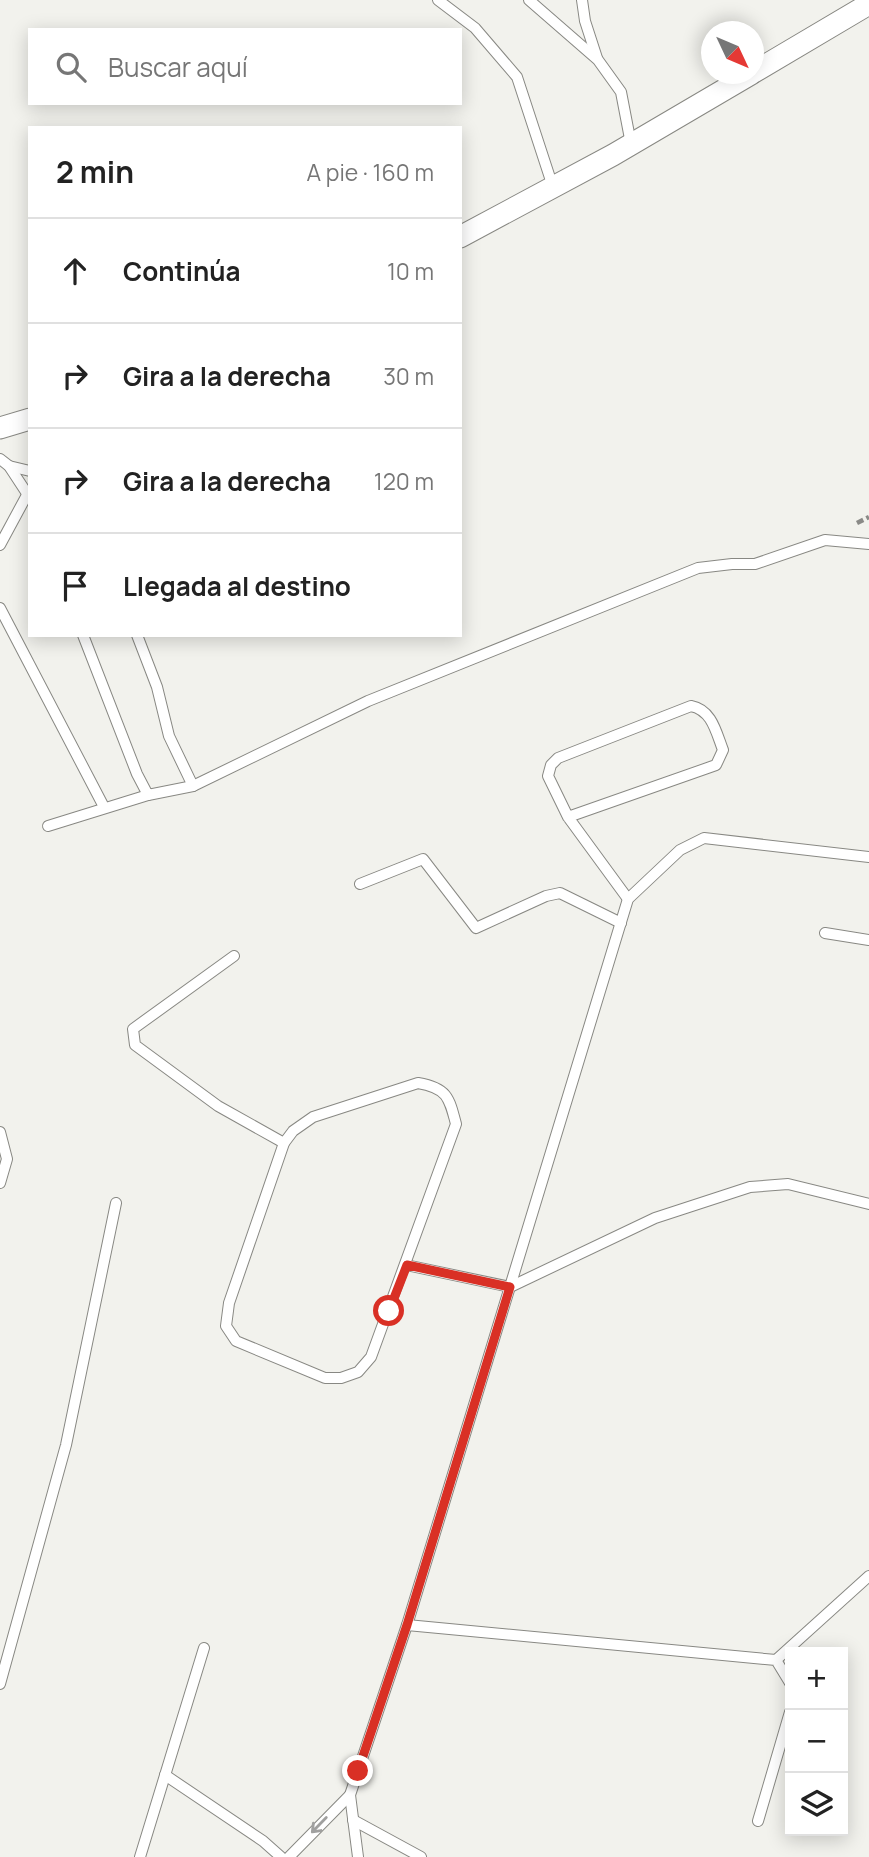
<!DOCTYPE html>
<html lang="es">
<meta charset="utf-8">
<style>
body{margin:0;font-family:Manrope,sans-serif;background:#f2f2f2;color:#222}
.controls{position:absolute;right:21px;bottom:21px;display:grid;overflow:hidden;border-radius:0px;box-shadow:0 4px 18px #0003}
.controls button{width:63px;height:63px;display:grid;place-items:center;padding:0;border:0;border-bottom:2px solid #e0e0e0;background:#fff;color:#222;font:35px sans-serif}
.compass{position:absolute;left:701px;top:21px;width:63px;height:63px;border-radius:50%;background:#fff;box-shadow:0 4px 18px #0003;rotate:134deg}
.stop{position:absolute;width:21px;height:21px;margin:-16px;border:5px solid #d93025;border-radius:50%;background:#fff}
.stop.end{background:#d93025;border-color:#fff;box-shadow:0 2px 7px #0008}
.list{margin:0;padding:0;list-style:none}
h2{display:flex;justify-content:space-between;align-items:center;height:91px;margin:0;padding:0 28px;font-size:30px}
h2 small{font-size:23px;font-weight:400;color:#767676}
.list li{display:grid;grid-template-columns:46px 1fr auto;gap:21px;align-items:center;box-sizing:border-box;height:105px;padding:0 28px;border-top:2px solid #e0e0e0}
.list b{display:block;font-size:26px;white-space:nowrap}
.list em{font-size:23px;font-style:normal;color:#767676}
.icon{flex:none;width:38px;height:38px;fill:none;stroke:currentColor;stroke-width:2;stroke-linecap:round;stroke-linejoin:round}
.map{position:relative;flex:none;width:869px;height:1857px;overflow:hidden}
.search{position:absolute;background:#fff;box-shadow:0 4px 18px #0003;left:28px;top:28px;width:434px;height:77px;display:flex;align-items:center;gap:18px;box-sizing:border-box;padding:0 24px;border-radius:0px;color:#767676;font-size:26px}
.panel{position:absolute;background:#fff;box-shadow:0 4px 18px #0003;left:28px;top:126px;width:434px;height:511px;border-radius:0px}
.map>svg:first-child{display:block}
</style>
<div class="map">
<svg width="869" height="1857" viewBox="0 0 869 1857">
<rect width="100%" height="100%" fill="#f2f2ed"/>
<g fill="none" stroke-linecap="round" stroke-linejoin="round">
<g stroke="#888883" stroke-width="12">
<g id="lane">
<polyline points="438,0 475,28 517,77 553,187"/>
<polyline points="529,0 598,60 621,92 631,144"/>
<polyline points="582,0 585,21 597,58"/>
<polyline points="0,459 9,466 30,498"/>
<polyline points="9,466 30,471"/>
<polyline points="0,545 28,493"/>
<polyline points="0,608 104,807"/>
<polyline points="83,635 137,774 148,795 193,786 368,701 698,568 732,564 755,564 825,540 869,544"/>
<polyline points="137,635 157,687 169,736 193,786"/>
<path d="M568,817l148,-52 7,-15c-7,-18 -11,-40 -32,-44l-133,52 -7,7 -3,11 20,41 60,82"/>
<polyline points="48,826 148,795"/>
<polyline points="360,884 423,859 476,928 546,896 560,893 621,923"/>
<polyline points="825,933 869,940"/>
<polyline points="234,956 133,1029 135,1045 218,1106 284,1143"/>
<path d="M418,1083c29,5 31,14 38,41l-85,233 -13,15 -17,6h-16l-89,-37 -10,-15 3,-23 55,-160 9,-12 20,-14z"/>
<polyline points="0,1132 7,1159 0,1183"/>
<polyline points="406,1265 510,1287 655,1218 750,1187 788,1184 869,1204"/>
<polyline points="407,1625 776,1660 790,1683"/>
<polyline points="776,1660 869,1576"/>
<polyline points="0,1684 66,1445 116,1203"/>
<polyline points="165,1775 263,1841 281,1857"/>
<polyline points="353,1820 421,1857"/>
<polyline points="758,1821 790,1712"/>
<polyline points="140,1857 204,1648"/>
<polyline points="289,1857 350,1795"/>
<polyline points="358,1857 350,1795 407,1625 628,899 680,850 704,838 869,857"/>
</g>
</g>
<g stroke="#888883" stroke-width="23">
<g id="street">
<polyline points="754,72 869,4"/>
<polyline points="460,237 613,155 751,74"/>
<polyline points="0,428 30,419"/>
</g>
</g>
<polyline stroke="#8a8a87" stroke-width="4.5" stroke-dasharray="7 3.5" stroke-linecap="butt" points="857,523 869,517"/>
<use href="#lane" stroke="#fff" stroke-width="10"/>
<use href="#street" stroke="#fff" stroke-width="21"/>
</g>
<defs><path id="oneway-shaft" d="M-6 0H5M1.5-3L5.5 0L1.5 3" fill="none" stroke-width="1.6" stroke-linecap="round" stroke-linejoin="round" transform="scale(1.75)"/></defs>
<use stroke="#a0a09f" href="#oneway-shaft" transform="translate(319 1825) rotate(134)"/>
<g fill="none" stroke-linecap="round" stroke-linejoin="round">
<polyline stroke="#d93025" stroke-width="9" points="358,1771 407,1625 510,1287 407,1265 389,1311"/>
</g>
</svg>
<div class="controls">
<button>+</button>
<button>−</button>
<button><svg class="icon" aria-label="layers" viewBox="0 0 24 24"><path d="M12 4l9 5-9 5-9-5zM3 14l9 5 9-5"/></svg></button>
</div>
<svg class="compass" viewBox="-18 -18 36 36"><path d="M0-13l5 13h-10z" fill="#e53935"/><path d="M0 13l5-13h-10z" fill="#767676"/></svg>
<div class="stop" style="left:389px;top:1311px"></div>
<div class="stop end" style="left:358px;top:1771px"></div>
<div class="search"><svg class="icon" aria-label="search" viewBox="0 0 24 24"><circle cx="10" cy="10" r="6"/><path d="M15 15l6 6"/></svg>Buscar aquí</div>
<section class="panel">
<h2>2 min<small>A pie · 160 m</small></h2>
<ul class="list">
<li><svg class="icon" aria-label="ahead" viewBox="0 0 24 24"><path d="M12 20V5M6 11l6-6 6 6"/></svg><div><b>Continúa</b></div><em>10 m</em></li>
<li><svg class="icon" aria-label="right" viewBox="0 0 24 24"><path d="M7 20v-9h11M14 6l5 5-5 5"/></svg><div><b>Gira a la derecha</b></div><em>30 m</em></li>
<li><svg class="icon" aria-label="right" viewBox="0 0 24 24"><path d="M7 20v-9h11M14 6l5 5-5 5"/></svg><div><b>Gira a la derecha</b></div><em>120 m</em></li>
<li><svg class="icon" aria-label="arrive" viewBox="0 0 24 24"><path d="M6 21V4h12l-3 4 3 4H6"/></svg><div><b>Llegada al destino</b></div></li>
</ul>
</section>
</div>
